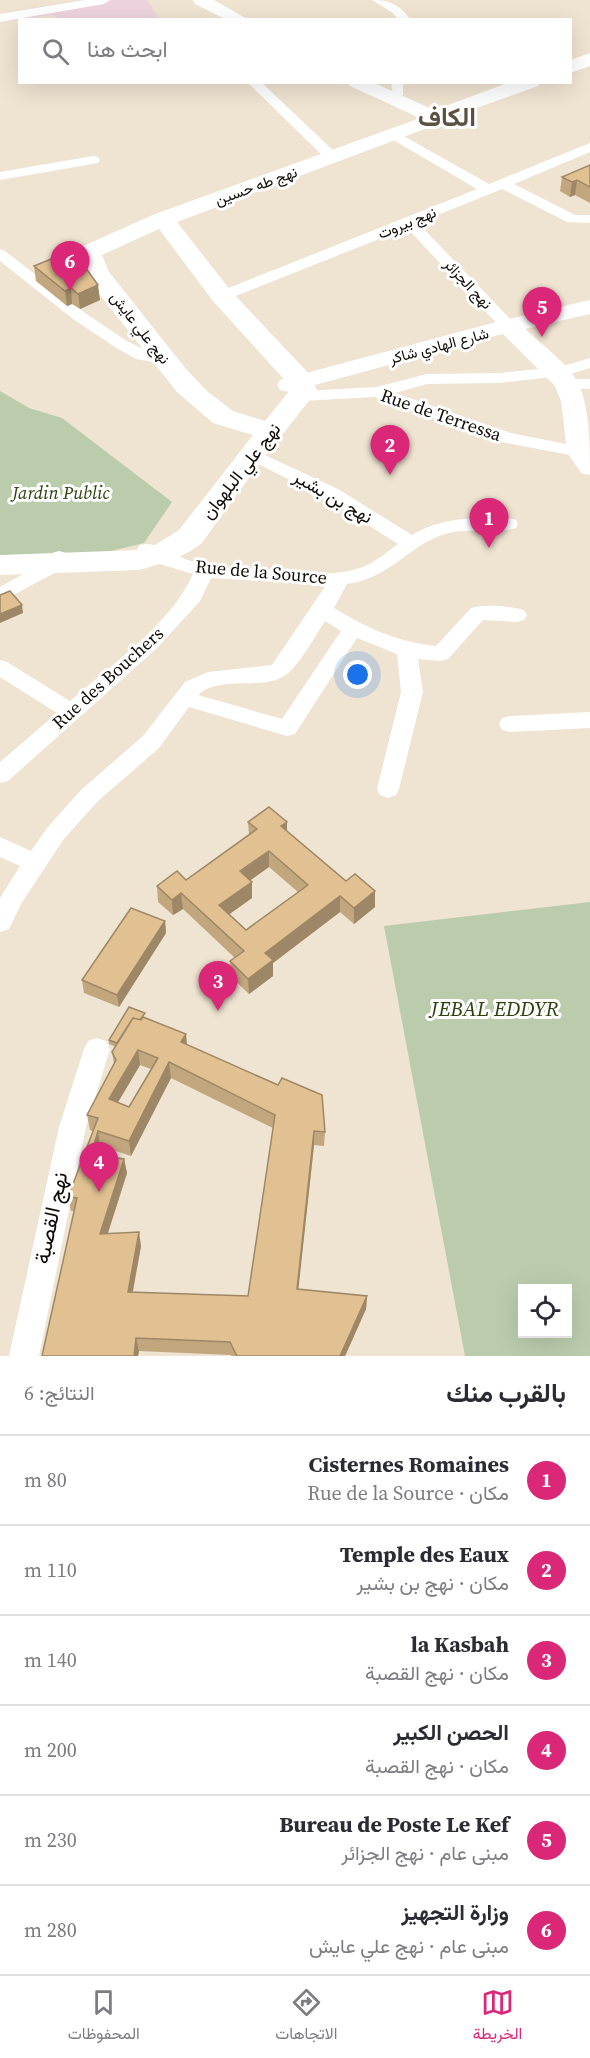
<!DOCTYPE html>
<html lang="ar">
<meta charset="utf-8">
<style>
body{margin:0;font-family:"Source Serif 4",Vazirmatn,serif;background:#f2f2f3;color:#2b2b33;direction:rtl}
.controls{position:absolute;right:18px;bottom:18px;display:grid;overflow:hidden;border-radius:0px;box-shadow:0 6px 24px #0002}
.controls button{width:54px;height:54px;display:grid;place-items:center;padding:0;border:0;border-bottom:2px solid #e1e1e2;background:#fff;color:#2b2b33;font:30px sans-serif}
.you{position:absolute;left:358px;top:675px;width:21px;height:21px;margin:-15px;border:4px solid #fff;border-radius:50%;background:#1a73e8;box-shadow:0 0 0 9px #1a73e833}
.badge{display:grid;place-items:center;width:39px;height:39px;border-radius:50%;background:#db2777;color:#fff;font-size:20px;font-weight:700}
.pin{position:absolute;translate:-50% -50px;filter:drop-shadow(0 2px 3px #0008)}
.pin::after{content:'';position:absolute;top:32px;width:21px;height:18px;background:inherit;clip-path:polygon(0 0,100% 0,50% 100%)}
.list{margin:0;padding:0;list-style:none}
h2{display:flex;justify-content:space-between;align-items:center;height:78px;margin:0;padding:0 24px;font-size:26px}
h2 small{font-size:20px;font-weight:400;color:#7c7c81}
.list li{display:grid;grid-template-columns:39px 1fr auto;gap:18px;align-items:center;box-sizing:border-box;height:90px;padding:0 24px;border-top:2px solid #e1e1e2}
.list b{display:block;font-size:22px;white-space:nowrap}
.list p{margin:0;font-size:20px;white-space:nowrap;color:#7c7c81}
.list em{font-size:20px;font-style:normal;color:#7c7c81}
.icon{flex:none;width:33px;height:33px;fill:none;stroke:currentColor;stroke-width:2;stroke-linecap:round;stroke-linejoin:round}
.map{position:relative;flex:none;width:590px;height:1356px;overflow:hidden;direction:ltr}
.search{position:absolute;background:#fff;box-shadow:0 6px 24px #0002;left:18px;right:18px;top:18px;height:66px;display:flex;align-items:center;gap:15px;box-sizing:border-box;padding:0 21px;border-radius:0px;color:#7c7c81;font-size:22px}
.sheet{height:618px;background:#fff}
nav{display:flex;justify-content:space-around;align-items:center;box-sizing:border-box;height:84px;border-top:2px solid #e1e1e2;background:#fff;font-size:16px;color:#7c7c81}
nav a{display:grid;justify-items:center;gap:3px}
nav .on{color:#db2777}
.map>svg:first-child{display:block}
</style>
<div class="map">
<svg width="590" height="1356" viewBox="0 0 590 1356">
<rect width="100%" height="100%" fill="#efe3d1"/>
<polygon fill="#ecd3dd" points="81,0 147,0 159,19 61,20 52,15 0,22 0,14"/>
<g fill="#bbccad" fill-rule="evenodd">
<polygon points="0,391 29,408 62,418 172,502 144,543 107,552 0,556"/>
<path d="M590,902v454h-125l-81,-430zM522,1288h46v46h-46z"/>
</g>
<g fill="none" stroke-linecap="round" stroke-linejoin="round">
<g fill="#fff" fill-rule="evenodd">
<polygon points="84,0 110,0 104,4 0,22 0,14"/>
<path d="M372,0c18,0 28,5 39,20h-13l-5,-7z"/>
<polygon points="247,82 261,82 338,155 340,158 338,161 328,161"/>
<polygon points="391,82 403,82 403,95 393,95"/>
<polygon points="400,134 489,184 590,143 590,152 514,184 575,215 590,215 590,223 567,222 502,189 418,223 514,323 516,326 514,329 502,329 407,228 228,299 216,299 214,296 216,293 477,189 395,141 393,138 395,135"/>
<polygon points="93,156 98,157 100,160 98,163 0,180 0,172"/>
<polygon points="0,249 5,251 85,313 127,341 147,351 170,355 172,359 164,364 136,359 115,347 73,319 0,261"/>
<polygon points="590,358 590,368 558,378 552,377 499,383 427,384 395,393 511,433 586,448 589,452 586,456 580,457 501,442 375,397 302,401 296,400 293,396 296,392 302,391 377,387 427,374 499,373 560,367"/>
<polygon points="567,379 590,379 590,389 561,388 559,384 561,380"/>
<path d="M252,449l86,40 74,46c29,-18 64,-18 97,-17l7,2 2,4 -2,4c-24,7 -50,-2 -74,7 -38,14 -50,42 -95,49l-13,24c32,20 64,34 102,38l35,-38c15,-4 38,-2 53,2l3,5 -3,5 -7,2 -34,-2 -35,39 -7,2 -23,-2 5,33 -24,97 -3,6 -8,3 -8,-3 -3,-6 24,-97 -4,-38 -40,-16 -62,96 -8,2 -98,-29 -30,41 -62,54 -34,38 -42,64 -12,25 -9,3v-34l20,-32 -20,-9v-20l31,14 16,-23 34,-38 62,-54 42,-54 23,-10 64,-7 54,-80 -115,-7 -11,23 -44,48 -148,132 -8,2v-21l57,-49 -57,-36v-17l7,2 63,39c41,-36 101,-77 123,-127l-33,-10 -20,-11 -3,-4 3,-4c16,-5 35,12 51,16 24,7 49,6 73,8 31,2 66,9 96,-1 14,-5 26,-15 38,-24l-74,-47 -78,-39 -3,-4 3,-4zM325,621l16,10 -59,88 -84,-24c22,-21 67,-3 89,-21 14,-11 28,-38 38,-53z"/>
<polygon points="59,551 66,553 69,557 64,568 0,602 0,587 48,560 52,553"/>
<polygon points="590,712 590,728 510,732 502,730 499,724 502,718 510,716"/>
<polygon points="97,1038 106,1041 110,1049 86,1127 39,1356 9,1356 59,1127 84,1049 88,1041"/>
</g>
<g fill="#fff" fill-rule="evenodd">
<polygon points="193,0 214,0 249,20 227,20 195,4"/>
<polygon points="347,82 372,82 436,111 438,115 436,119 422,119 350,86"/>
<path d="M590,300v14l-65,15c17,16 41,33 53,53 12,27 12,64 12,93l-9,-2 -14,-21 -6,-51 -6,-15 -52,-52 -214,58 -9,-2 -3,-5 3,-5 220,-59z"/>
</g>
<g fill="#fff" fill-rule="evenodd">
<polygon points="590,53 590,66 570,73 570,60"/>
<polygon points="510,82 541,82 538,86 457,115 450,117 443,115 440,111 443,107"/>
<path d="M431,114l7,2 3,4 -3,4 -261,98 54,69 81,86 5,14 -55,69 -61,84 -12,8 -19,9 -31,9 -139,5v-20l139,-5 16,-5 24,-15 74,-95 -40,-12 -36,-31 -77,-97 -16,-23 -7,-20 4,-5 74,-33zM159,229l54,72 77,85v4l-25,31 -32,-10 -25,-19 -22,-23 -77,-97 -7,-17z"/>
</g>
</g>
<g fill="#c2a67d" fill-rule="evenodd">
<polygon points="590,165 590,203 575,195 570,197 560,191 562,177"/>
<polygon points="34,266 100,300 80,309 72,304 67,306 36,281"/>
<path d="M248,822l39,9 88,76 -21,17 -14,-12 -67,51v13l-24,18 -18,-17 -1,-16 5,-3 -52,-49 -10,6 -15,-13 -1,-16 29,-6 63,-45zM269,867l29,25 -52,38 -17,-16 23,-16v-16l-2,-2z"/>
<polygon points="165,921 166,933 119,1007 84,993 82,980"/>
<path d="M145,1018l41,16 1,10 138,88 -1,14 -10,-1 -16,144 69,7 -1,13 -21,47h-114v-1l-92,-4 -1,5h-96l32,-145h-3l-3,-14 25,-66 -3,-1 -3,-15 27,-51 -2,-12 4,-5 -7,-3v-4zM140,1065l11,4 -22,38 -11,-5zM171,1078l102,50 -25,168 -115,-4 8,-46 -33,-13 19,-60 -3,-14 -26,-3 2,-10 31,10z"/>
</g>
<g fill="#9e8766">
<polygon points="577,180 575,195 570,197 572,182"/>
<polygon points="98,285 100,300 80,309 78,294"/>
<polygon points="71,288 72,304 67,306 65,291"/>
<polygon points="22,605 23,613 0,623 0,614"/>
<polygon points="287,822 287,838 281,826"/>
<polygon points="269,851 269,867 241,887 240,871"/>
<polygon points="252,882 252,898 220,921 219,905"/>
<polygon points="375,891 375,907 354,924 354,908"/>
<polygon points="181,893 183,909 173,915 172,900"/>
<polygon points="340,896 340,912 273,963 273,976 249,994 248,979 265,953"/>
<polygon points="165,921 166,933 119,1007 117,995"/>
<polygon points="186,1034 187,1050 181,1042"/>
<polygon points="138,1050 140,1065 111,1114 109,1099"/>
<polygon points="169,1062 171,1078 131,1156 129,1141"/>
<polygon points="98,1131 100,1146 94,1169 91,1155"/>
<polygon points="314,1131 314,1145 297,1302 297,1289"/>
<polygon points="124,1159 127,1173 103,1248 100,1234"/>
<polygon points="139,1232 141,1246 130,1305 128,1292"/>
<polygon points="367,1296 366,1309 345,1356 340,1356"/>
<polygon points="136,1338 139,1351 138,1356 134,1356"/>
</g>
<g fill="#e1c191" stroke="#9e8766" stroke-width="1.5" fill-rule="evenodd">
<polygon points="590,165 590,187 577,180 572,182 562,177"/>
<polygon points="73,250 98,285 78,294 71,288 65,291 34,266"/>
<polygon points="10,591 22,605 0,614 0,595"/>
<path d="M269,807l18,15 -6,4 65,55 9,-7 20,17 -21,17 -14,-12 -75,57 8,7 -25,19 -18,-18 14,-10 -63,-58 -9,7 -15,-14 20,-15 9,9 71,-51 -9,-7zM269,851l39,34 -62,45 -27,-25 33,-23 -12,-11z"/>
<polygon points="131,908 165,921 117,995 82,980"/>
<polygon points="129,1007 145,1013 140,1020 133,1018 117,1043 109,1040"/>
<path d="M143,1017l43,17 -5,8 97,43 4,-7 40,17 3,37 -11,-1 -17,158 70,7 -27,60h-103l-7,-14 -94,-4 -2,18h-92l35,-158 -9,-1 30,-79 -11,-3 29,-55 -4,-8 21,-34 8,2zM138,1050l20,8 -29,49 -20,-8zM169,1062l106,53 -27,181 -120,-4 11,-60 -39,2 24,-75 -33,-4 7,-24 31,10z"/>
</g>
<g text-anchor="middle" stroke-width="6" stroke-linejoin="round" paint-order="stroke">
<g font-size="15" fill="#0f0b06" stroke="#fff">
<text transform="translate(256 186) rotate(-20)" y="5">نهج طه حسين</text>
<text transform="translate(407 223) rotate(-22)" y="5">نهج بيروت</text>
<text transform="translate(468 284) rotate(47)" y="5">نهج الجزائر</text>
<text transform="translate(140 328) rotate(52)" y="5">نهج علي عايش</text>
<text transform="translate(439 346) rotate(-15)" y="5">شارع الهادي شاكر</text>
</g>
<g font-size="18" fill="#0f0b06" stroke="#fff">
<text transform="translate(441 415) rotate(19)" y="6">Rue de Terressa</text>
<text transform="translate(241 471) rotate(-52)" y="6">نهج علي البلهوان</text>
<text transform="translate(333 497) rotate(30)" y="6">نهج بن بشير</text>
<text transform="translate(261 572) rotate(5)" y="6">Rue de la Source</text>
<text transform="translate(108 678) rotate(-42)" y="6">Rue des Bouchers</text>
</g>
<g font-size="18" font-style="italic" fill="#2c430e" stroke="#fff">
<text x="61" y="499">Jardin Public</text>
</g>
<g font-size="21" font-style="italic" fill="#2c430e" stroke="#fff">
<text x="495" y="1016">JEBAL EDDYR</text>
</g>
<g font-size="21" fill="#0f0b06" stroke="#fff">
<text transform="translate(51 1218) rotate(-78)" y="7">نهج القصبة</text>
</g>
<g font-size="26" font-weight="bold" fill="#5b5142" stroke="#fff">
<text x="447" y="126">الكاف</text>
</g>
</g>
</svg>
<div class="controls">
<button><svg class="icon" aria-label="locate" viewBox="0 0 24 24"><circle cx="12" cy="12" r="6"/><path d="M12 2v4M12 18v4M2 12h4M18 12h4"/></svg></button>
</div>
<div class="you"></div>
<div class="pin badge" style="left:489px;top:548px">1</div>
<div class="pin badge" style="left:390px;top:475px">2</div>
<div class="pin badge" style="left:218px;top:1011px">3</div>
<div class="pin badge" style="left:99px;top:1192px">4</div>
<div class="pin badge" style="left:542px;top:337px">5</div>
<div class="pin badge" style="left:70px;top:291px">6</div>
<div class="search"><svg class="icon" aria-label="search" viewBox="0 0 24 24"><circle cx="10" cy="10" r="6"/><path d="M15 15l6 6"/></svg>ابحث هنا</div>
</div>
<section class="sheet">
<h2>بالقرب منك<small>النتائج: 6</small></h2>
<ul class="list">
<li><span class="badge">1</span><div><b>Cisternes Romaines</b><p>مكان · Rue de la Source</p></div><em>80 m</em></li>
<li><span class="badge">2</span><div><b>Temple des Eaux</b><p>مكان · نهج بن بشير</p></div><em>110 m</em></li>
<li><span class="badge">3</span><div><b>la Kasbah</b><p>مكان · نهج القصبة</p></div><em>140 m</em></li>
<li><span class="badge">4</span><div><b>الحصن الكبير</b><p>مكان · نهج القصبة</p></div><em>200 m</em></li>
<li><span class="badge">5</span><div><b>Bureau de Poste Le Kef</b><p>مبنى عام · نهج الجزائر</p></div><em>230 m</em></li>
<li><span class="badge">6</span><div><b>وزارة التجهيز</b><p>مبنى عام · نهج علي عايش</p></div><em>280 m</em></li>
</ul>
</section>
<nav>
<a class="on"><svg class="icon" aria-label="map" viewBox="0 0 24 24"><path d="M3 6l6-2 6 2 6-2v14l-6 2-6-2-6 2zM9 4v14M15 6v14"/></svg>الخريطة</a>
<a><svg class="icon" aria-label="directions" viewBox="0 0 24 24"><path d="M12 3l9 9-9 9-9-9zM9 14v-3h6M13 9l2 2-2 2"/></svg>الاتجاهات</a>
<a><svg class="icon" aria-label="saved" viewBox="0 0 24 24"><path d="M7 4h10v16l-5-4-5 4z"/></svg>المحفوظات</a>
</nav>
